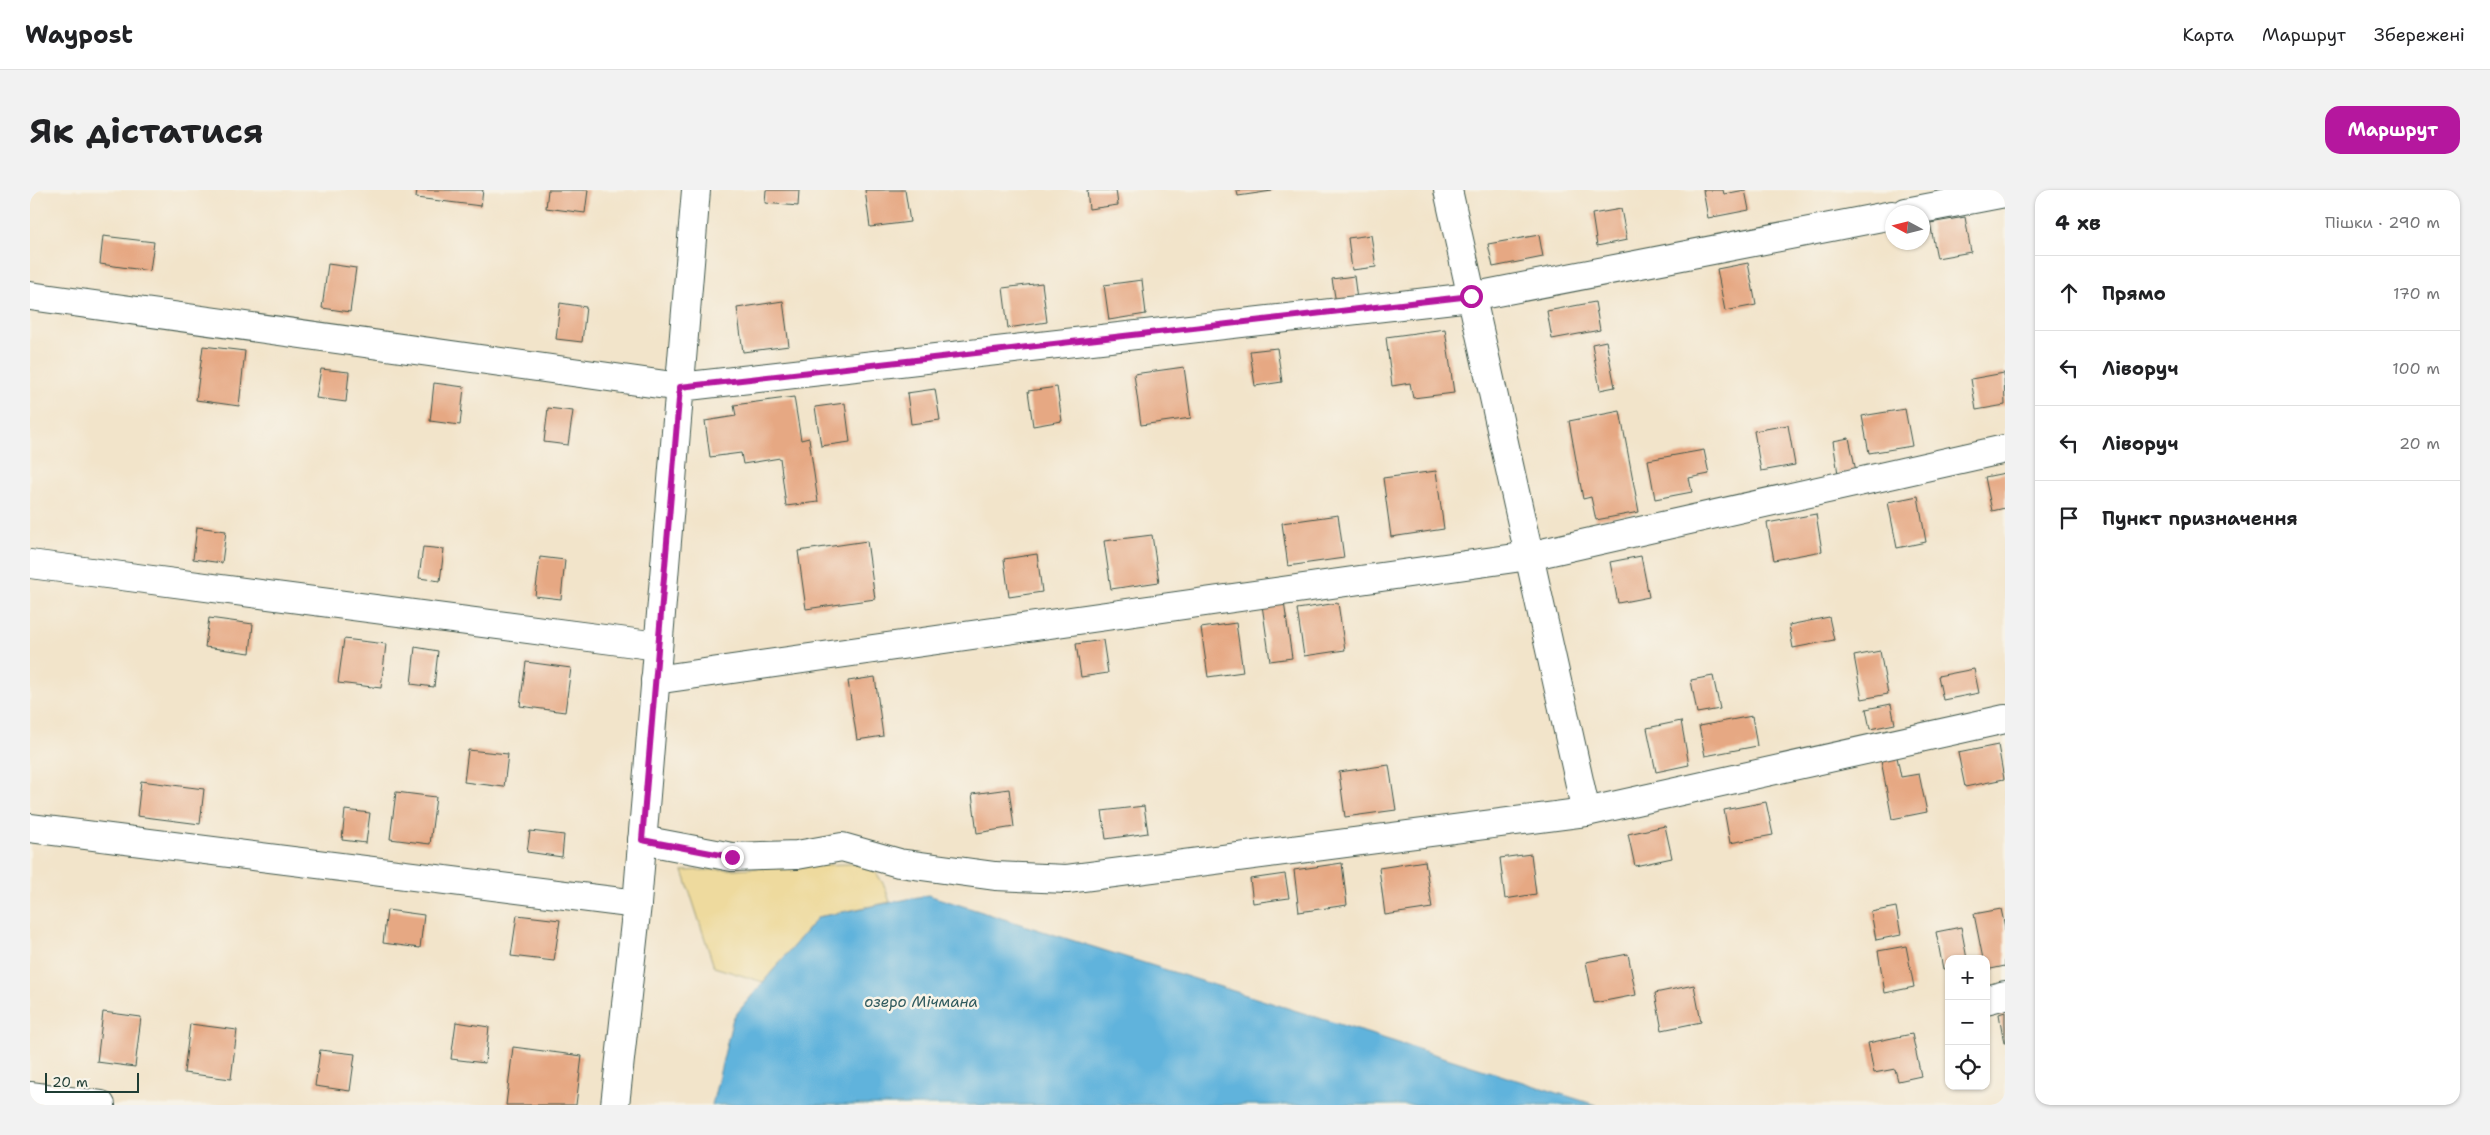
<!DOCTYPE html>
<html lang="uk">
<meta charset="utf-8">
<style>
body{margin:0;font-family:"Shantell Sans",sans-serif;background:#f2f2f2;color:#202124}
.controls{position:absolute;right:15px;bottom:15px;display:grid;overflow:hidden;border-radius:10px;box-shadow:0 1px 4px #0004}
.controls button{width:45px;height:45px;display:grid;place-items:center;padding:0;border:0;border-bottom:1px solid #e0e0e0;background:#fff;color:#202124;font:25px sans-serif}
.compass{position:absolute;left:1855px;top:15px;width:45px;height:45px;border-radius:50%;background:#fff;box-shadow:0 1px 4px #0004;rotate:277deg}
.scale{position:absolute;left:15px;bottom:12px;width:94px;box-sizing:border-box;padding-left:5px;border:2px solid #1f3d34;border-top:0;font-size:14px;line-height:18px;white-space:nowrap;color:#1f3d34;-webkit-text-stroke:4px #f7f3e8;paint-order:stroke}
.stop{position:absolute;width:15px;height:15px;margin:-11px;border:4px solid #b5179e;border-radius:50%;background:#fff}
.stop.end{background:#b5179e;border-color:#fff;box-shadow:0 1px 5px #0008}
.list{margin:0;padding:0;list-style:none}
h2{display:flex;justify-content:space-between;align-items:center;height:65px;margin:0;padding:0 20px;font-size:21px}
h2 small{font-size:16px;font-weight:400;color:#757577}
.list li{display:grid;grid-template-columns:32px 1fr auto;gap:15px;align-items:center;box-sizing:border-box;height:75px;padding:0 20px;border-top:1px solid #e0e0e0}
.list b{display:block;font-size:19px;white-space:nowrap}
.list em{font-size:16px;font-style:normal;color:#757577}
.icon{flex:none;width:28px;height:28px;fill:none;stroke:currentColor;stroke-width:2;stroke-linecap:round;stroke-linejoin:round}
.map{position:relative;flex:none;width:1975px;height:915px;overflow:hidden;border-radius:15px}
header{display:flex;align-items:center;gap:30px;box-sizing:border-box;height:70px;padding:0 25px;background:#fff;border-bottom:1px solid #e0e0e0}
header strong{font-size:24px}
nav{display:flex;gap:28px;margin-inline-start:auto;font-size:18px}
.intro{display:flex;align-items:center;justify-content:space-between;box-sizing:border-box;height:120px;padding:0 30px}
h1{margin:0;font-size:35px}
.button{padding:12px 22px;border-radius:15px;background:#b5179e;color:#fff;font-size:18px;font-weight:700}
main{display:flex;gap:30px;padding:0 30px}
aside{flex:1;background:#fff;border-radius:15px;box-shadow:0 1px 4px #0004}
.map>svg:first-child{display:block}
</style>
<header>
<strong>Waypost</strong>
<nav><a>Карта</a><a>Маршрут</a><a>Збережені</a></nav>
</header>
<div class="intro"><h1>Як дістатися</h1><a class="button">Маршрут</a></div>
<main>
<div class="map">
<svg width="1975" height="915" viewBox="0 0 1975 915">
<rect width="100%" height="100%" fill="#f7f3e8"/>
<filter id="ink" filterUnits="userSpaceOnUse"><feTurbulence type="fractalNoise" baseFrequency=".02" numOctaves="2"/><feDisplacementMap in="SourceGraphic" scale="10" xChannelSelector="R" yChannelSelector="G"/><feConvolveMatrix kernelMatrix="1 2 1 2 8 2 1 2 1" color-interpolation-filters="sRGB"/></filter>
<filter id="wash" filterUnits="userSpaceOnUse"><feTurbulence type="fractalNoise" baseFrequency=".0096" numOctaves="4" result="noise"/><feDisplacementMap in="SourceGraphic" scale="20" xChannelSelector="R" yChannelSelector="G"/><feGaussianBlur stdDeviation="1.12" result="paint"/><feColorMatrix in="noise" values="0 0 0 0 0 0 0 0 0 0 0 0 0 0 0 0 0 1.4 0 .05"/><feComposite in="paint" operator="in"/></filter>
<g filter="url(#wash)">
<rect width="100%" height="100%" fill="#f2e4ca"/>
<polygon fill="#eeda9e" stroke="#868c69" points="840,673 854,695 860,712 788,727 733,792 684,777 653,681"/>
<polygon fill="#60b3dc" stroke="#407888" points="898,705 1566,915 682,915 703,828 788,727"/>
<g id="blocks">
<g fill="#e6a883">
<polygon points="387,0 453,0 451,16 386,8"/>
<polygon points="518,0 558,0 555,23 516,18"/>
<polygon points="736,0 769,0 768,16 735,13"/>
<polygon points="835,0 875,0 880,32 840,37"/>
<polygon points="1057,0 1086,0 1088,15 1059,19"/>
<polygon points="1207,0 1242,0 1242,1 1208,6"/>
<polygon points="1673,0 1693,0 1694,4 1715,0 1719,20 1678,28"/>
<polygon points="1591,19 1597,50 1567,56 1562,24"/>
<polygon points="1935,27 1941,62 1907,68 1900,33"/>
<polygon points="1341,45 1346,77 1322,80 1318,48"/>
<polygon points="1509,45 1513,67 1463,77 1458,54"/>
<polygon points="73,46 124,52 120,81 70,74"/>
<polygon points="1718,73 1726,115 1695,121 1687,79"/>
<polygon points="298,74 326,78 320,122 292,118"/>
<polygon points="1324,86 1327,110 1306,113 1302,89"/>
<polygon points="1112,90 1116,124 1079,130 1074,95"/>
<polygon points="1012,93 1017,132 978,138 973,98"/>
<polygon points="753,111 759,156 713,162 707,118"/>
<polygon points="1565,112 1570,140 1522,149 1517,121"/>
<polygon points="530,113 556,117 552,152 526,149"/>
<polygon points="1415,139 1424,203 1383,208 1380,193 1362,196 1356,147"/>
<polygon points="1576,151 1585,197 1570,200 1562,154"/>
<polygon points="173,156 215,161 209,216 166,210"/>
<polygon points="1247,158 1252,192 1225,196 1220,161"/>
<polygon points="1154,177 1161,228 1111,235 1104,184"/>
<polygon points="291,179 319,182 316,212 286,208"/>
<polygon points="1974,183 1975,215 1946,220 1941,189"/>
<polygon points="404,193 434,197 430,235 400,231"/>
<polygon points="1027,197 1032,231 1003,236 998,201"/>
<polygon points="905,199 910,230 881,234 877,203"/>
<polygon points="764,207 771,250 779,248 788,312 756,316 750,268 713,274 711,263 680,267 675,231 706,226 704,215"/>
<polygon points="815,213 820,252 791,256 785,217"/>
<polygon points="518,218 543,221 538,255 514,252"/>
<polygon points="1875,219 1882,256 1839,263 1832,226"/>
<polygon points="1590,221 1609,322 1566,330 1561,307 1553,309 1539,231"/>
<polygon points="1758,235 1765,275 1731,281 1724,241"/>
<polygon points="1819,248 1826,281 1808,284 1803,251"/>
<polygon points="1674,260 1679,284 1659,288 1662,302 1625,309 1618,270"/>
<polygon points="1406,281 1414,339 1361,347 1353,288"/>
<polygon points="1975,283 1975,318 1962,321 1955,287"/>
<polygon points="1888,306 1896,352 1867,358 1858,312"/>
<polygon points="1786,324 1792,361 1744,370 1737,333"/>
<polygon points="1308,325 1314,368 1258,376 1252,333"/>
<polygon points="167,337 196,341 192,373 163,369"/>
<polygon points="1122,345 1129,392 1081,399 1074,351"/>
<polygon points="837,351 845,409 776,419 768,361"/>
<polygon points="393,357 414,359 410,391 389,388"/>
<polygon points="1007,364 1012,402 979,407 974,369"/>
<polygon points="1611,366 1619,407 1588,413 1580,372"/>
<polygon points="510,367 535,370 531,409 505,406"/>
<polygon points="1254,412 1262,468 1240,471 1232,415"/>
<polygon points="1308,413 1315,460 1274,466 1267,419"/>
<polygon points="1799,427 1804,450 1763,458 1759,435"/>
<polygon points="179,428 223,434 220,463 175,457"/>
<polygon points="1206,433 1213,482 1178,487 1171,438"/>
<polygon points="314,449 356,454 351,498 308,493"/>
<polygon points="1073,450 1078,483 1051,487 1046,454"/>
<polygon points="385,457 408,461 404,497 381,494"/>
<polygon points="1850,461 1858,504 1832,509 1824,466"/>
<polygon points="496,472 541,478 535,522 490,516"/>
<polygon points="1944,479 1949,503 1913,510 1908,486"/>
<polygon points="1683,486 1690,519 1667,523 1661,490"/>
<polygon points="845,487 853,546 827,550 818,491"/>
<polygon points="1861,514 1865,534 1840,539 1836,519"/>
<polygon points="1722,526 1727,556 1675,566 1669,536"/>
<polygon points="1651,531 1659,575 1626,582 1617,538"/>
<polygon points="1968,555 1974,589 1935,597 1928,563"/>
<polygon points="438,560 478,564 474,597 434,592"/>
<polygon points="1866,562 1871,587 1889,584 1897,622 1862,629 1850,565"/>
<polygon points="1359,575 1366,620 1315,627 1309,582"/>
<polygon points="111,591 174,599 170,634 107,626"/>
<polygon points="979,599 984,637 947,643 942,604"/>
<polygon points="366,602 406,607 400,654 360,649"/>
<polygon points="1736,612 1743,645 1700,653 1694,620"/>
<polygon points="1114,616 1118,643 1076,649 1072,621"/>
<polygon points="315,620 340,623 336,653 312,650"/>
<polygon points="1635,636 1642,668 1605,676 1598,644"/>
<polygon points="500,641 534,645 532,667 497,662"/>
<polygon points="1501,664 1506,704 1475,709 1470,668"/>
<polygon points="1395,671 1402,718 1355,725 1349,678"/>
<polygon points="1312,673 1317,715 1269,722 1264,680"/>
<polygon points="1255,684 1259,708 1223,713 1220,689"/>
<polygon points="1866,717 1871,745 1846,750 1841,722"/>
<polygon points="1971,719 1975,737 1975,776 1956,780 1956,769 1953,769 1944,724"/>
<polygon points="357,720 394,725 390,758 353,753"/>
<polygon points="487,725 530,730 524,771 481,766"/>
<polygon points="1931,737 1937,769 1919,769 1919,778 1913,779 1906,742"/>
<polygon points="1876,756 1884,797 1855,803 1848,761"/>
<polygon points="1598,764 1606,805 1564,813 1556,772"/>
<polygon points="1664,795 1671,832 1632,840 1625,803"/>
<polygon points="73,822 111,827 105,877 67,872"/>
<polygon points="1975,822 1975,853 1974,853 1969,824"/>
<polygon points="426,832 459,837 455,873 421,869"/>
<polygon points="160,834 207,840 201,889 154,883"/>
<polygon points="1882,844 1891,886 1868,891 1865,879 1844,883 1838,853"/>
<polygon points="483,857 552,866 546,915 476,915"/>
<polygon points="290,860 325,864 320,901 285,896"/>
</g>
</g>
</g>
<g filter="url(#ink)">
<use href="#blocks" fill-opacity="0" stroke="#3f564a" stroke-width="1"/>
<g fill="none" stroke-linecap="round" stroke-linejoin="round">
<g stroke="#3f564a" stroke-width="30">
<g id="minor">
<polyline points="1418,0 1556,622"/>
<polyline points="1876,22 1975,3"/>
<polyline points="0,106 650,197 1441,107 1862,25"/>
<polyline points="0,374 628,456"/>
<polyline points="625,490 1499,366 1975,259"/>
<polyline points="0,638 607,714"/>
<polyline points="612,650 702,667 767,665 812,657 869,673 965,686 1037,689 1556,622 1975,529"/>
<polyline points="1956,810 1975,805"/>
<polyline points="0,906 71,915"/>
<polyline points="585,915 607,714 666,0"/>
</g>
</g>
<use href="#minor" stroke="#fff" stroke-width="28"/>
</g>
</g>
<g fill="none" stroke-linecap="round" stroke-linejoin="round" filter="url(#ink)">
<polyline stroke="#b5179e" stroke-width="6" points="702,667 612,650 650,197 1441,106"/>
</g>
<g text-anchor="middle" stroke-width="5" stroke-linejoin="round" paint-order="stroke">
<g font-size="15" font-style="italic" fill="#2f5a5e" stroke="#f7f3e8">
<text x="891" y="817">озеро Мічмана</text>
</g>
</g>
</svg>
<div class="controls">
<button>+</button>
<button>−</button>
<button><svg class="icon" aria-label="locate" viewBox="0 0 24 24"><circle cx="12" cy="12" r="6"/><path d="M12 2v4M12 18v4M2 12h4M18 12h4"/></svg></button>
</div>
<svg class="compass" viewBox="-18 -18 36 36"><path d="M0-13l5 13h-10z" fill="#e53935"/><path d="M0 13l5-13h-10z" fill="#757577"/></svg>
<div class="scale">20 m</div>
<div class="stop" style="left:1441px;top:106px"></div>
<div class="stop end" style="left:702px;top:667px"></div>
</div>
<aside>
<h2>4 хв<small>Пішки · 290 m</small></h2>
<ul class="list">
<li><svg class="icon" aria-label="ahead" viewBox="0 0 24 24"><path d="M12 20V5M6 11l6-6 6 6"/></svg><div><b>Прямо</b></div><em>170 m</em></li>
<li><svg class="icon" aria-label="left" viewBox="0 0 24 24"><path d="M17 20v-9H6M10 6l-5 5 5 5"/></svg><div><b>Ліворуч</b></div><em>100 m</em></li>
<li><svg class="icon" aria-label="left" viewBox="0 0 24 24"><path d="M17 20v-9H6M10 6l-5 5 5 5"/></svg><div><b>Ліворуч</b></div><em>20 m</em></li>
<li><svg class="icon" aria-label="arrive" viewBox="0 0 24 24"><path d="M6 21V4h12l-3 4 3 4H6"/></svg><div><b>Пункт призначення</b></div></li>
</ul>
</aside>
</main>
